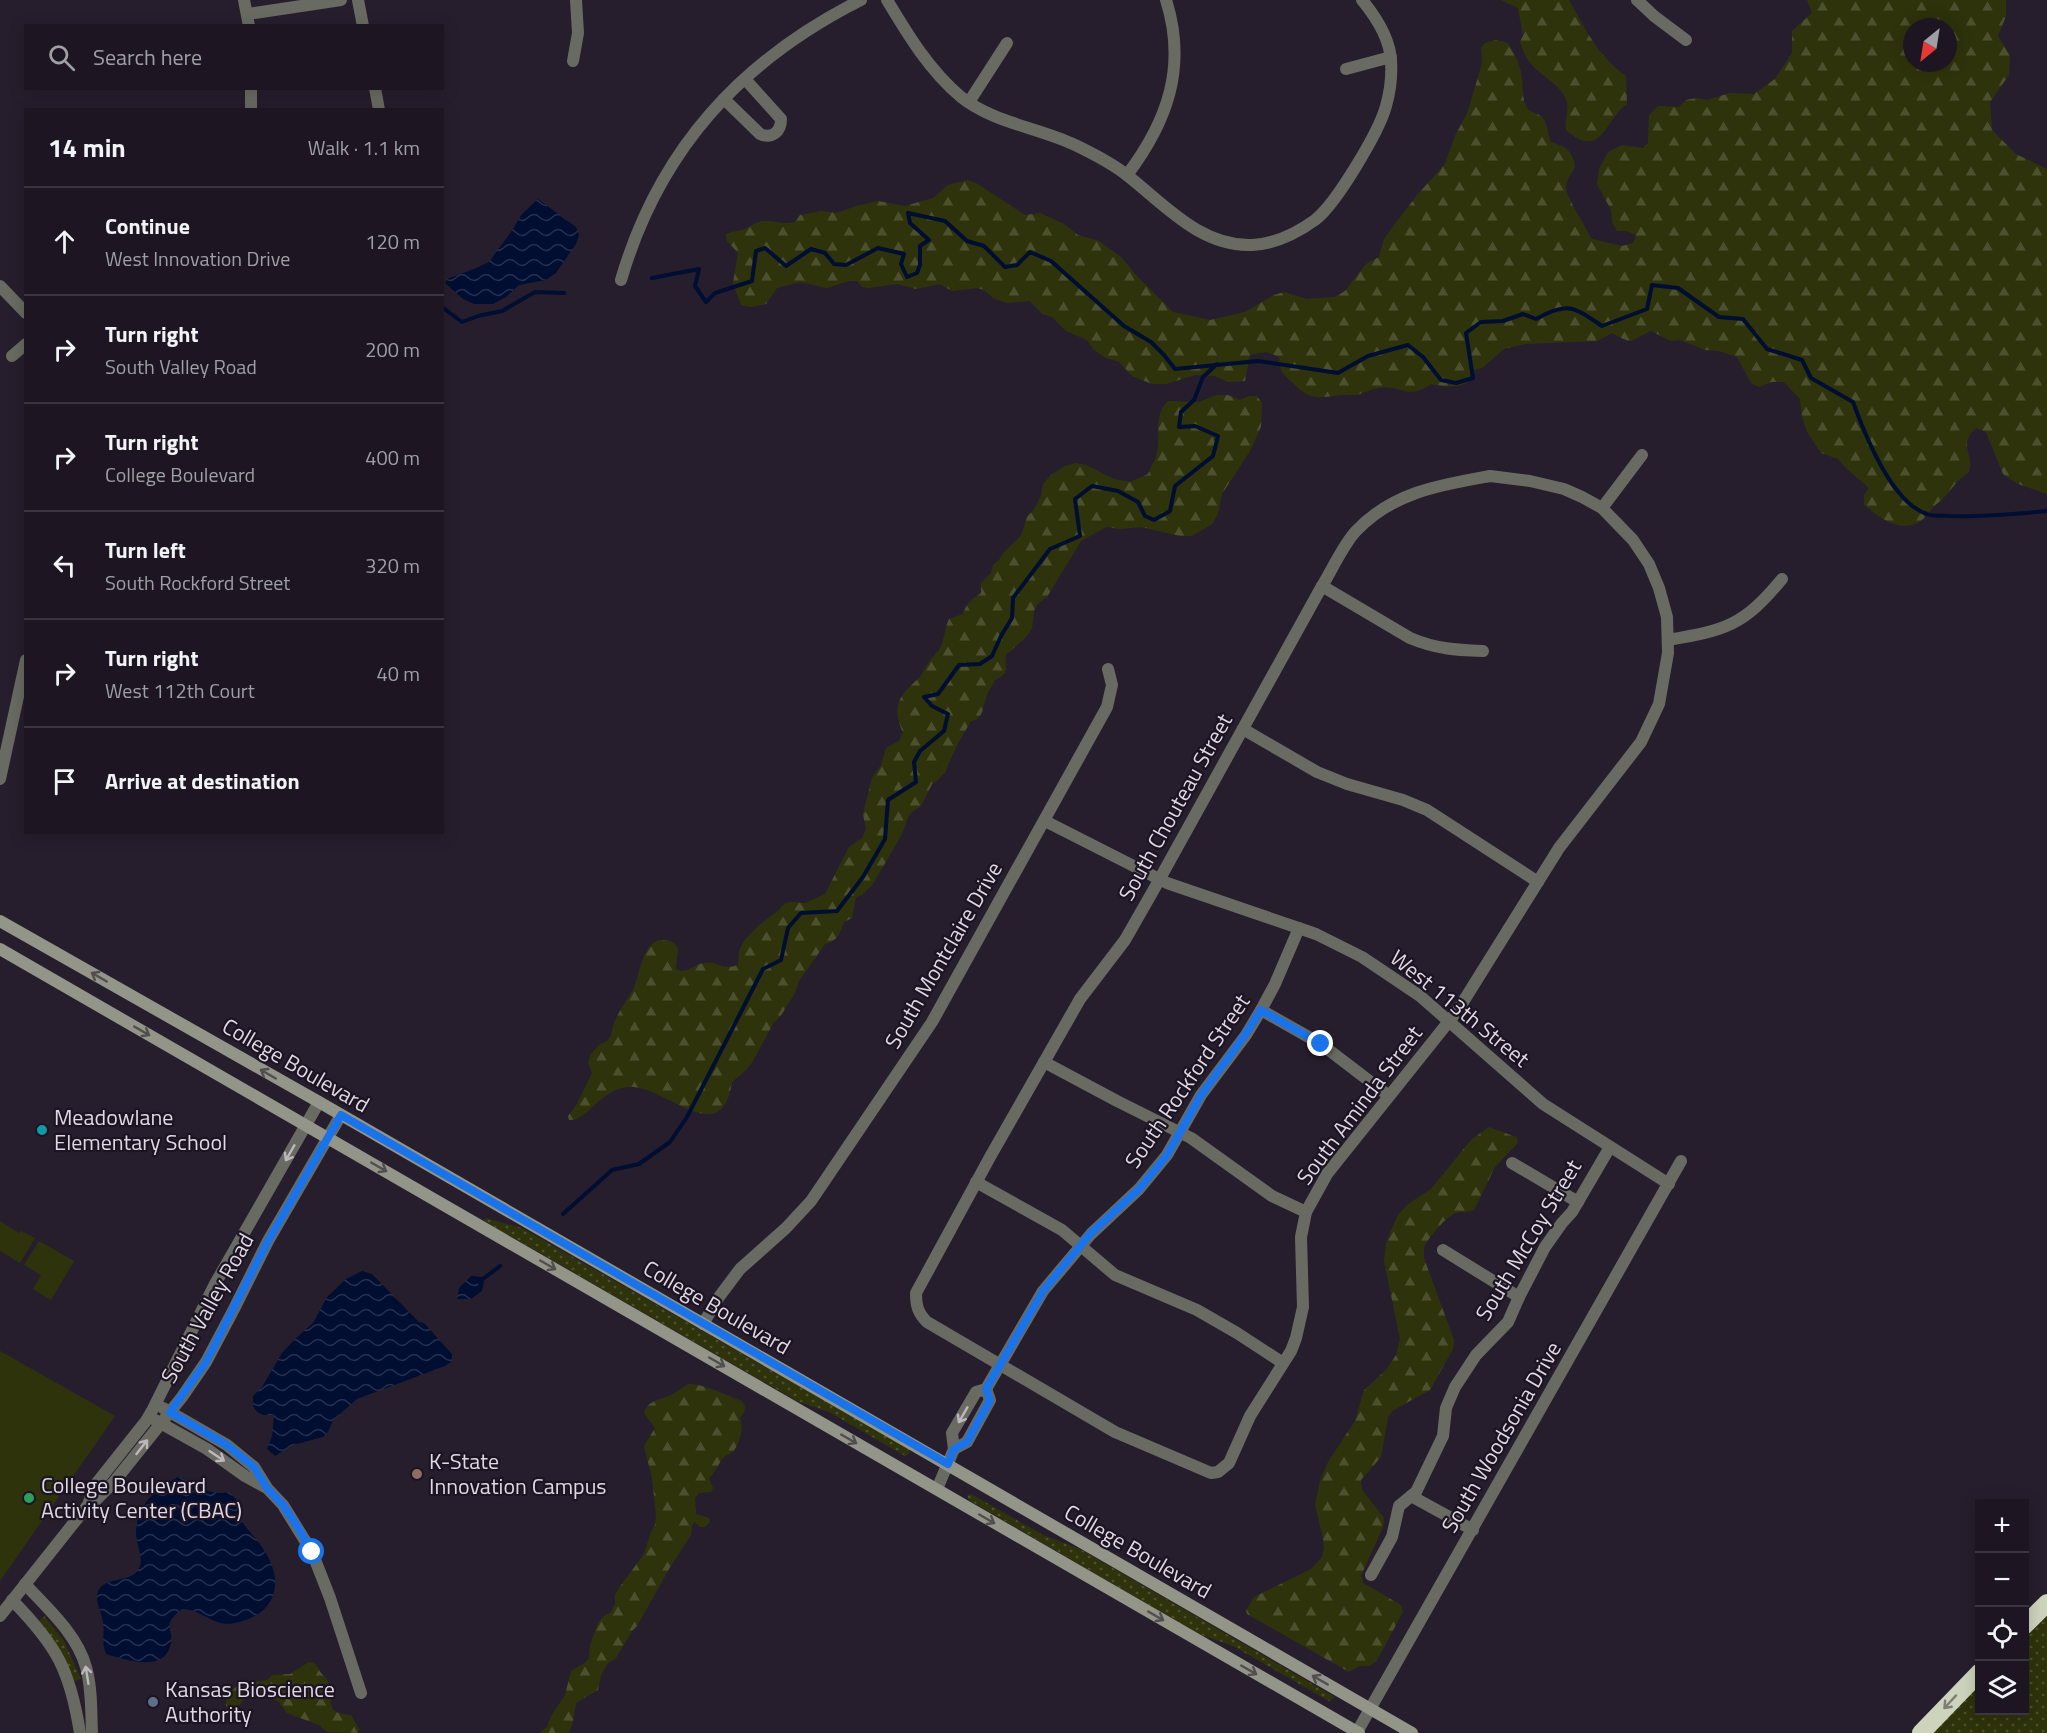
<!DOCTYPE html>
<meta charset="utf-8">
<style>
body{margin:0;font-family:"Titillium Web",sans-serif;background:#251f2a;color:#f1f3f6}
.controls{position:absolute;right:18px;bottom:18px;display:grid;overflow:hidden;border-radius:0px;box-shadow:0 3px 15px #0003}
.controls button{width:54px;height:54px;display:grid;place-items:center;padding:0;border:0;border-bottom:2px solid #3b3540;background:#1d1622;color:#f1f3f6;font:30px sans-serif}
.compass{position:absolute;left:1903px;top:18px;width:54px;height:54px;border-radius:50%;background:#1d1622;box-shadow:0 3px 15px #0003;rotate:210deg}
.stop{position:absolute;width:18px;height:18px;margin:-14px;border:4px solid #1a73e8;border-radius:50%;background:#fff}
.stop.end{background:#1a73e8;border-color:#fff;box-shadow:0 2px 6px #0008}
.list{margin:0;padding:0;list-style:none}
h2{display:flex;justify-content:space-between;align-items:center;height:78px;margin:0;padding:0 24px;font-size:26px}
h2 small{font-size:20px;font-weight:400;color:#a09fa5}
.list li{display:grid;grid-template-columns:39px 1fr auto;gap:18px;align-items:center;box-sizing:border-box;height:108px;padding:0 24px;border-top:2px solid #3b3540}
.list b{display:block;font-size:22px;white-space:nowrap}
.list p{margin:0;font-size:20px;white-space:nowrap;color:#a09fa5}
.list em{font-size:20px;font-style:normal;color:#a09fa5}
.icon{flex:none;width:33px;height:33px;fill:none;stroke:currentColor;stroke-width:2;stroke-linecap:round;stroke-linejoin:round}
.map{position:relative;flex:none;width:2047px;height:1733px;overflow:hidden}
.search{position:absolute;background:#1d1622;box-shadow:0 3px 15px #0003;left:24px;top:24px;width:420px;height:66px;display:flex;align-items:center;gap:15px;box-sizing:border-box;padding:0 21px;border-radius:0px;color:#a09fa5;font-size:22px}
.panel{position:absolute;background:#1d1622;box-shadow:0 3px 15px #0003;left:24px;top:108px;width:420px;height:726px;border-radius:0px}
.map>svg:first-child{display:block}
</style>
<div class="map">
<svg width="2047" height="1733" viewBox="0 0 2047 1733">
<defs>
<pattern id="grass-dots" width="8" height="8" patternUnits="userSpaceOnUse" patternTransform="scale(1.5)"><rect width="8" height="8" fill="#2f330b"/><path d="M2 2h.1M6 6h.1" fill="none" stroke="#4d502e" stroke-width="1.8" stroke-linecap="round"/></pattern>
<pattern id="forest-firs" width="22" height="20" patternUnits="userSpaceOnUse" patternTransform="scale(1.5)"><rect width="22" height="20" fill="#2f330b"/><path d="M5 1l3.5 6h-7zM16 11l3.5 6h-7z" fill="#4d502e"/></pattern>
<pattern id="water-waves" width="16" height="10" patternUnits="userSpaceOnUse" patternTransform="scale(1.5)"><rect width="16" height="10" fill="#000e32"/><path d="M0 5q4-4 8 0t8 0" fill="none" stroke="#253050"/></pattern>
</defs>
<rect width="100%" height="100%" fill="#271e2d"/>
<g fill="url(#grass-dots)">
<polygon points="485,1218 522,1228 909,1449 909,1453 905,1456 829,1412 799,1402 484,1221"/>
<polygon points="971,1494 1043,1535 1080,1549 1333,1696 1334,1698 1329,1701 1233,1646 1199,1634 969,1500 967,1495"/>
<polygon points="2047,1612 2047,1733 1930,1733 1979,1682 1980,1710 2024,1710 2025,1635"/>
<polygon points="44,1616 64,1641 81,1679 74,1681 63,1654 39,1621"/>
</g>
<g fill="url(#forest-firs)" fill-rule="evenodd">
<path d="M1501,0h68c17,30 28,55 57,76l1,28c-23,16 -25,57 -61,26 -2,-12 5,-22 -1,-33 -8,-15 -24,-21 -34,-33 -6,-7 -8,-14 -11,-22l3,-7 -5,-27z"/>
<path d="M1807,0h199v16l-8,20 12,19 -1,20 -19,27 2,28 24,24 31,15v325l-29,-10 -15,-10 -17,-42 -10,-4c-19,17 -1,28 -7,42 -2,5 -6,6 -10,10 -8,8 -12,16 -21,23 -7,5 -10,12 -16,17 -20,15 -42,-2 -58,-15v-10l5,-7 -22,-19 -9,-10 -17,-6 -14,-21 -5,-15 -2,-18 -16,-17h-13l-12,5 -8,-4 -14,-26 -18,-6 -14,-1 -25,-10 -9,1 -20,-10c-23,10 -15,15 -39,2l-15,8 -72,3 -21,5 -22,19 -8,2 -7,13c-12,5 -23,4 -36,1 -23,17 -31,0 -53,4 -7,1 -12,4 -18,6 -7,2 -13,0 -19,1 -21,2 -30,7 -47,-11 -12,-12 -13,-9 -15,-27l-13,-5 -16,3 -5,26 -17,1 -13,-6 -20,-1 -29,9h-14l-20,-8 -13,-14 -13,-4 -12,-8 -7,-10 -21,-9 -14,-14 -10,-3 -12,-13 -23,2 -14,-5 -9,-8 -8,-2 -24,3 -12,-7 -24,5 -19,-5 -28,4 -7,-1 -5,-6h-8l-22,7 -27,-6 -23,6 -11,16 -16,3 -9,-2 -8,-22 5,-30 -11,-12 -1,-7c7,-3 13,-3 19,-5 8,-3 10,-8 22,-8 12,0 13,4 28,1l5,-7 21,-4 16,2 19,-7 22,-5 27,5 28,-8 15,-13 20,-5 8,3 49,32 15,-2 24,11 14,11 21,6 22,16 15,18 37,37 37,8 35,-8 29,-17 10,-3 23,7 28,-2 10,-6 21,-27 13,-7 5,-18 11,-15 23,-30 27,-30 10,-28 13,-25 14,-48 -1,-15 4,-5 11,-3 12,3c5,8 10,17 12,26 4,11 1,26 6,37 3,7 10,6 15,10 7,6 6,17 10,26 15,5 21,8 24,24 -4,8 -9,14 -9,22 0,8 21,42 26,51l30,7 11,-3 3,-8 -10,-4h-9l-5,-9 -1,-12 -14,-26 2,-15 9,-17 14,-7 21,3 5,-5 1,-28 9,-9 21,1 7,-7 11,-2 10,2 23,-7 24,1 21,-15 17,-26v-22l20,-18zM1912,27h36v36h-36z"/>
<path d="M1217,395h11l12,5 9,-4h8l5,7 -1,24 -11,24 -28,43 -4,20 -6,10 -20,12h-12l-39,-9 -21,2 -14,-2 -25,14 -34,56 -10,7 -3,7 -2,17 -5,8 -21,19c-2,13 6,17 -11,25 -2,4 -8,13 -9,18 -4,10 -2,21 -15,23l-15,26 -11,25 -7,8 -6,4 -11,22 -9,6 -4,5 -6,17 -29,50 -11,11 -6,2 -4,21 -8,4c-5,12 -5,18 -19,22l-26,37 -4,12 -15,24 -6,5 -21,39 -7,9 -14,12c-10,68 -63,7 -99,5 -31,-2 -46,35 -64,33l-1,-4 9,-12 15,-31 -4,-11 3,-8 8,-9 8,-4 4,-5c2,-18 13,-31 22,-46 7,-14 9,-49 29,-50 7,0 12,2 16,8l-2,21c10,6 17,-4 28,-6 13,-3 16,8 34,2l1,-14 5,-10 14,-15 21,-16 5,-6 6,-2 15,1 20,-9 24,-47 13,-9 4,-9 -3,-15 9,-36 9,-13 5,-17 13,-7 4,-8c-12,-28 -4,-37 17,-56 3,-3 4,-8 7,-12 3,-6 8,-10 12,-15 6,-9 5,-21 10,-31l14,-5c4,-12 8,-14 18,-21v-10l10,-10 2,-8 6,-5 5,-8 17,-16 6,-19 7,-8 7,-13 2,-12 8,-9 14,-9 11,-3 10,2 28,14 16,3 18,-8c2,-7 6,-11 8,-17 6,-20 -4,-40 12,-56l31,1z"/>
<path d="M1489,1127l27,10 2,3 -1,4 -22,23 -21,43c-7,3 -11,1 -18,3 -9,2 -29,26 -32,35 0,3 0,7 0,10l30,82 -1,9 -23,41 -38,21 -4,6 -7,40 -20,23 1,10 22,28 -1,9 -22,49 2,7 38,22 2,7 -27,50 -7,4h-10l-10,6 -102,-58 -1,-3 8,-14 57,-28 11,-12 2,-9 -1,-10 -8,-33 5,-24 8,-19 27,-41 9,-31 22,-20 10,-15 4,-16 -16,-78 2,-17 5,-14 7,-15 9,-10 24,-16 40,-49z"/>
<path d="M688,1384c15,-1 39,12 54,17l3,5 -1,7 -4,5c4,9 0,23 -5,31 -3,5 -8,5 -12,9 -5,7 -7,13 -14,20l4,10 -2,4 -12,1 -4,5 1,16 13,4 1,4 -5,5h-5l-5,-5 -3,3 -1,10 -22,34 -32,57 -5,5 -16,27 -8,5 -7,12 -3,15 -22,13 -3,19 -4,11h-30l8,-6 4,-11 14,-21 6,-24 14,-8 4,-5 1,-13 8,-22 5,-6 8,-5 4,-8v-9l4,-7 25,-34 7,-22 4,-7 1,-10 -4,-37 -8,-32 11,-18 -11,-15c4,-13 16,-13 27,-18 6,-3 11,-7 17,-11z"/>
<path d="M309,1662c7,1 7,2 10,8 2,4 7,7 9,11 8,18 -8,32 23,34l8,14 -2,4 -30,-1 -8,-7 -32,-12 -9,-12 -20,-6 -11,1 -11,13 -5,1 -5,-3v-11c12,-15 25,-13 41,-16l6,-5 17,-1z"/>
</g>
<g fill="#2f330b">
<polygon points="0,1221 19,1233 21,1231 35,1238 20,1263 0,1251"/>
<polygon points="39,1241 74,1261 51,1300 33,1289 41,1275 24,1265"/>
<polygon points="0,1351 115,1416 0,1581"/>
</g>
<g fill="url(#water-waves)">
<polygon points="538,199 576,227 579,235 576,244 556,273 546,280 519,285 506,297 493,304 474,304 463,299 445,283 447,279 474,269 489,262 513,229 522,214"/>
<polygon points="362,1271 372,1274 419,1322 424,1323 452,1354 452,1361 445,1366 357,1399 333,1420 328,1432 323,1437 293,1445 275,1456 267,1449 272,1436 274,1415 263,1415 257,1412 253,1406 253,1396 262,1387 282,1353 296,1338 313,1323 327,1297 346,1279"/>
<polygon points="471,1276 482,1277 484,1283 482,1291 471,1299 457,1299 459,1288"/>
<path d="M178,1477c21,4 26,20 51,15l7,7c-3,21 18,34 28,51 22,34 11,65 -29,73 -21,5 -33,-14 -53,-14 -23,18 -6,19 -12,38 -8,26 -47,12 -64,7 -5,-12 -1,-19 -3,-32 -1,-7 -5,-15 -6,-22 -2,-28 37,-13 43,-34 3,-11 -4,-22 -4,-33 0,-27 20,-45 42,-56z"/>
</g>
<g fill="none" stroke-linecap="round" stroke-linejoin="round">
<g stroke="#000e32" stroke-width="4">
<path d="M652,278l47,-9 -4,17 11,16 9,-9 37,-12 4,-30 9,-3 21,18 25,-17 14,4 9,11 12,1 32,-17 26,6 -3,10 6,13 10,-4 3,-8v-19l9,-6 -19,-17 -2,-10 37,8 22,20 17,5 21,21 12,-2 13,-13 21,9 73,65 27,16 13,13 11,14 83,-8 80,12 30,-17 40,-11 15,12 18,23 15,3 17,-5 -7,-45 15,-11 22,-1 20,-7 13,5c32,-18 38,-12 66,7l45,-17 5,-24 26,3 41,29 24,2 24,30 35,11 9,18 42,24c12,33 39,101 74,112 7,3 17,1 23,2 33,1 65,-2 97,-5"/>
<polyline points="442,307 462,322 478,316 502,311 535,292 564,293"/>
<polyline points="563,1214 612,1170 639,1164 670,1142 687,1117 763,969 781,960 788,928 801,913 837,911 863,877 885,839 888,800 916,782 914,762 920,751 944,731 948,714 932,706 924,697 938,694 959,665 980,664 992,656 1001,636 1012,618 1013,598 1050,549 1080,536 1075,499 1092,486 1118,491 1138,502 1145,516 1154,520 1170,511 1175,486 1213,456 1218,436 1195,426 1179,427 1181,412 1194,400 1203,377 1217,364"/>
<polyline points="479,1282 500,1266"/>
</g>
<g stroke="#696b62" stroke-width="12">
<polyline points="244,0 249,26"/>
<polyline points="358,0 363,26"/>
<path d="M887,0c21,35 42,70 74,97 33,26 75,30 112,47 19,9 39,19 55,32 37,29 73,71 124,69 22,-1 45,-12 63,-25 21,-16 64,-88 71,-114 4,-14 6,-31 5,-45 -1,-22 -15,-44 -29,-61"/>
<polyline points="1637,0 1654,16 1686,40"/>
<polyline points="248,14 341,0"/>
<polyline points="573,61 578,33 576,0"/>
<polyline points="1346,69 1391,57"/>
<polyline points="375,88 379,110"/>
<path d="M724,99l36,35c12,5 21,-2 21,-15l-36,-40"/>
<polyline points="969,102 1007,43"/>
<polyline points="251,110 251,88"/>
<path d="M1127,175c41,-54 60,-109 39,-175"/>
<path d="M621,280c38,-130 119,-219 240,-280"/>
<polyline points="0,286 26,313"/>
<polyline points="12,356 26,344"/>
<path d="M1490,476l40,5 34,8 18,8 20,11 31,32 16,24 10,24 8,29 1,36 -9,51 -18,38 -82,106 -101,162 -131,164 -21,38 -5,25 2,70 -7,31 -5,13 -41,65 -21,47 -11,9 -7,1 -96,-41 -188,-110c-9,-9 -11,-16 -11,-29l74,-136 90,-158 45,-59 28,-49 169,-305c10,-16 21,-41 34,-55 37,-39 84,-46 134,-55z"/>
<polyline points="1602,508 1642,455"/>
<path d="M1322,586l88,52c26,11 46,12 73,13"/>
<path d="M1668,640c58,-10 75,-14 114,-61"/>
<polyline points="1243,729 1317,772 1347,784 1403,800 1427,810 1538,882"/>
<polyline points="0,779 26,660"/>
<polyline points="1045,821 1167,883 1316,934 1362,957 1420,996 1543,1104 1669,1184"/>
<polyline points="1261,1010 1321,1044 1389,1096"/>
<polyline points="1044,1062 1117,1101 1191,1138 1272,1196 1306,1212"/>
<polyline points="1512,1163 1578,1202"/>
<polyline points="976,1182 1062,1230 1115,1275 1197,1310 1237,1333 1283,1363"/>
<polyline points="1443,1250 1519,1297"/>
<polyline points="703,1324 719,1297 740,1269 786,1228 811,1201 932,1022 1107,707 1112,685 1108,669"/>
<polyline points="163,1408 227,1445 254,1467 267,1488 283,1505 312,1552 330,1598 361,1693"/>
<polyline points="155,1420 207,1449 245,1476 265,1487"/>
<polyline points="954,1449 967,1442 990,1400 986,1389"/>
<polyline points="937,1489 954,1449 952,1433 976,1392 986,1389 1043,1291 1091,1234 1139,1189 1167,1155 1201,1095 1246,1035 1261,1010 1275,984 1299,928"/>
<polyline points="1411,1496 1473,1530"/>
<polyline points="89,1504 95,1501 114,1482 182,1397 206,1362 234,1309 268,1241 341,1115"/>
<polyline points="1371,1575 1392,1537 1399,1506 1416,1492 1443,1436 1446,1408 1455,1387 1476,1355 1508,1322 1519,1297 1545,1247 1562,1223 1572,1212 1610,1147"/>
<path d="M25,1584c22,24 52,50 61,83 6,21 5,45 6,66"/>
<path d="M12,1600c45,46 58,70 68,133"/>
<polyline points="0,1616 88,1505 96,1484 146,1421 153,1409 215,1284 319,1102"/>
<polyline points="1357,1732 1681,1161"/>
</g>
<g stroke="#929587" stroke-width="12">
<polyline points="0,921 319,1102 1412,1733"/>
<polyline points="0,949 1359,1733"/>
</g>
<g stroke="#ced4bc" stroke-width="18">
<polyline points="2024,1626 2047,1603"/>
<polyline points="1921,1733 1980,1672"/>
</g>
</g>
<defs><path id="oneway-shaft" d="M-6 0H5M1.5-3L5.5 0L1.5 3" fill="none" stroke-width="1.6" stroke-linecap="round" stroke-linejoin="round" transform="scale(1.5)"/></defs>
<g stroke="#524e50">
<use href="#oneway-shaft" transform="translate(99 977) rotate(-150)"/>
<use href="#oneway-shaft" transform="translate(142 1031) rotate(30)"/>
<use href="#oneway-shaft" transform="translate(268 1074) rotate(-150)"/>
<use href="#oneway-shaft" transform="translate(379 1167) rotate(30)"/>
<use href="#oneway-shaft" transform="translate(548 1265) rotate(30)"/>
<use href="#oneway-shaft" transform="translate(717 1362) rotate(30)"/>
<use href="#oneway-shaft" transform="translate(849 1439) rotate(30)"/>
<use href="#oneway-shaft" transform="translate(987 1519) rotate(30)"/>
<use href="#oneway-shaft" transform="translate(1156 1616) rotate(30)"/>
<use href="#oneway-shaft" transform="translate(1249 1670) rotate(30)"/>
<use href="#oneway-shaft" transform="translate(1320 1680) rotate(-150)"/>
</g>
<g stroke="#bcb8bd">
<use href="#oneway-shaft" transform="translate(290 1153) rotate(120)"/>
<use href="#oneway-shaft" transform="translate(963 1415) rotate(120)"/>
<use href="#oneway-shaft" transform="translate(142 1447) rotate(-52)"/>
<use href="#oneway-shaft" transform="translate(217 1456) rotate(34)"/>
<use href="#oneway-shaft" transform="translate(87 1675) rotate(-99)"/>
</g>
<use stroke="#7e7e77" href="#oneway-shaft" transform="translate(1950 1702) rotate(133)"/>
<g fill="none" stroke-linecap="round" stroke-linejoin="round">
<polyline stroke="#1a73e8" stroke-width="8" points="312,1552 297,1526 283,1505 267,1488 254,1467 227,1445 170,1412 206,1362 268,1241 341,1115 948,1464 954,1449 967,1442 990,1400 986,1389 1043,1291 1090,1234 1139,1189 1167,1155 1201,1095 1245,1035 1261,1010 1321,1044"/>
</g>
<circle fill="#0f9aa8" stroke="#1d1423" stroke-width="2" cx="42" cy="1130" r="6"/>
<circle fill="#8d6e63" stroke="#1d1423" stroke-width="2" cx="417" cy="1474" r="6"/>
<circle fill="#2e9e5b" stroke="#1d1423" stroke-width="2" cx="29" cy="1498" r="6"/>
<circle fill="#5c6f8a" stroke="#1d1423" stroke-width="2" cx="153" cy="1702" r="6"/>
<g text-anchor="middle" stroke-width="4.5" stroke-linejoin="round" paint-order="stroke">
<g font-size="22" fill="#dfd9e4" stroke="#1d1423">
<text transform="translate(1175 807) rotate(-61)" y="8">South Chouteau Street</text>
<text transform="translate(943 955) rotate(-60)" y="8">South Montclaire Drive</text>
<text transform="translate(1460 1008) rotate(39)" y="8">West 113th Street</text>
<text transform="translate(296 1065) rotate(30)" y="8">College Boulevard</text>
<text transform="translate(1187 1081) rotate(-56)" y="8">South Rockford Street</text>
<text transform="translate(1359 1105) rotate(-53)" y="8">South Aminda Street</text>
<text transform="translate(1528 1240) rotate(-59)" y="8">South McCoy Street</text>
<text transform="translate(717 1307) rotate(30)" y="8">College Boulevard</text>
<text transform="translate(207 1308) rotate(-61)" y="8">South Valley Road</text>
<text transform="translate(1501 1437) rotate(-60)" y="8">South Woodsonia Drive</text>
<text transform="translate(1138 1551) rotate(30)" y="8">College Boulevard</text>
</g>
<g font-size="22" fill="#dfd9e4" stroke="#1d1423" text-anchor="start">
<text x="54" y="1125">Meadowlane<tspan x="54" dy="25">Elementary School</tspan></text>
<text x="429" y="1469">K-State<tspan x="429" dy="25">Innovation Campus</tspan></text>
<text x="41" y="1493">College Boulevard<tspan x="41" dy="25">Activity Center (CBAC)</tspan></text>
<text x="165" y="1697">Kansas Bioscience<tspan x="165" dy="25">Authority</tspan></text>
</g>
</g>
</svg>
<div class="controls">
<button>+</button>
<button>−</button>
<button><svg class="icon" aria-label="locate" viewBox="0 0 24 24"><circle cx="12" cy="12" r="6"/><path d="M12 2v4M12 18v4M2 12h4M18 12h4"/></svg></button>
<button><svg class="icon" aria-label="layers" viewBox="0 0 24 24"><path d="M12 4l9 5-9 5-9-5zM3 14l9 5 9-5"/></svg></button>
</div>
<svg class="compass" viewBox="-18 -18 36 36"><path d="M0-13l5 13h-10z" fill="#e53935"/><path d="M0 13l5-13h-10z" fill="#a09fa5"/></svg>
<div class="stop" style="left:312px;top:1552px"></div>
<div class="stop end" style="left:1321px;top:1044px"></div>
<div class="search"><svg class="icon" aria-label="search" viewBox="0 0 24 24"><circle cx="10" cy="10" r="6"/><path d="M15 15l6 6"/></svg>Search here</div>
<section class="panel">
<h2>14 min<small>Walk · 1.1 km</small></h2>
<ul class="list">
<li><svg class="icon" aria-label="ahead" viewBox="0 0 24 24"><path d="M12 20V5M6 11l6-6 6 6"/></svg><div><b>Continue</b><p>West Innovation Drive</p></div><em>120 m</em></li>
<li><svg class="icon" aria-label="right" viewBox="0 0 24 24"><path d="M7 20v-9h11M14 6l5 5-5 5"/></svg><div><b>Turn right</b><p>South Valley Road</p></div><em>200 m</em></li>
<li><svg class="icon" aria-label="right" viewBox="0 0 24 24"><path d="M7 20v-9h11M14 6l5 5-5 5"/></svg><div><b>Turn right</b><p>College Boulevard</p></div><em>400 m</em></li>
<li><svg class="icon" aria-label="left" viewBox="0 0 24 24"><path d="M17 20v-9H6M10 6l-5 5 5 5"/></svg><div><b>Turn left</b><p>South Rockford Street</p></div><em>320 m</em></li>
<li><svg class="icon" aria-label="right" viewBox="0 0 24 24"><path d="M7 20v-9h11M14 6l5 5-5 5"/></svg><div><b>Turn right</b><p>West 112th Court</p></div><em>40 m</em></li>
<li><svg class="icon" aria-label="arrive" viewBox="0 0 24 24"><path d="M6 21V4h12l-3 4 3 4H6"/></svg><div><b>Arrive at destination</b></div></li>
</ul>
</section>
</div>
